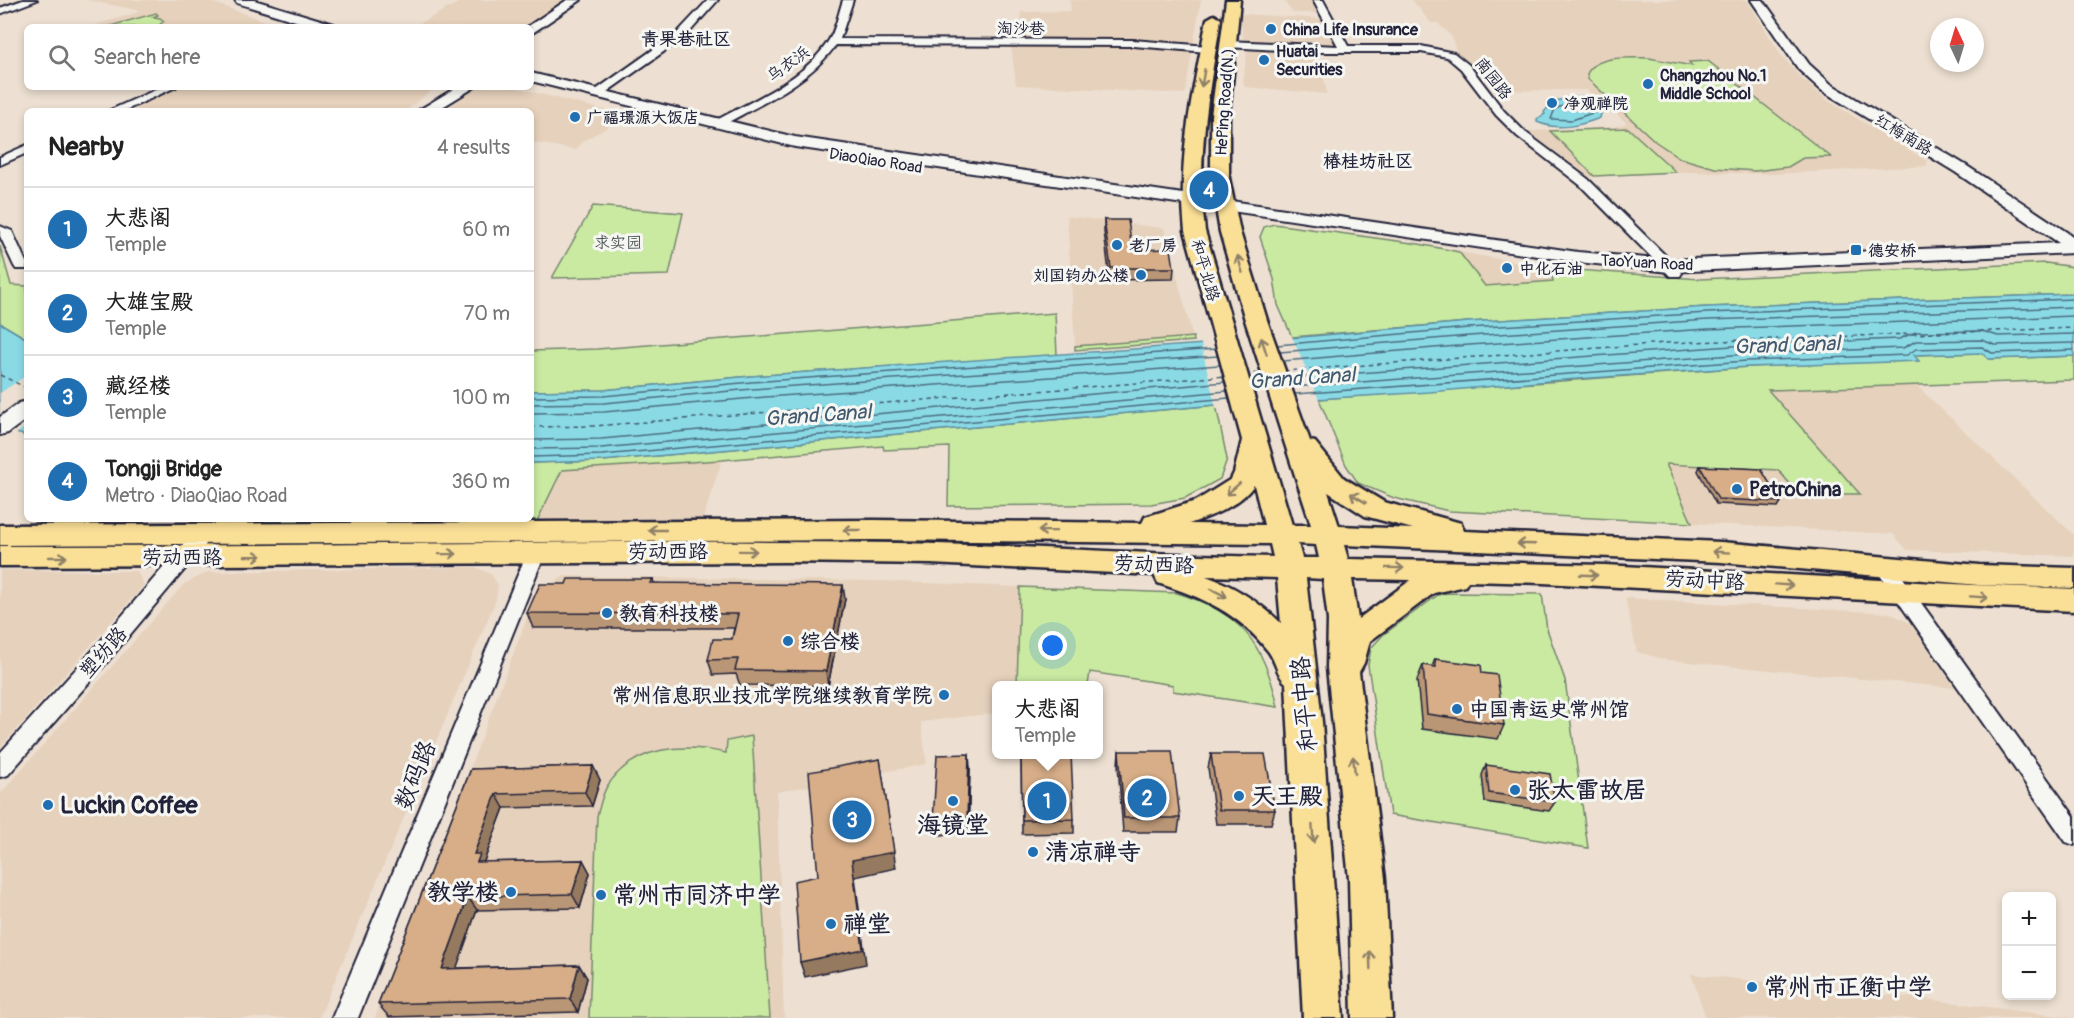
<!DOCTYPE html>
<meta charset="utf-8">
<style>
body{margin:0;font-family:Pangolin,"LXGW WenKai TC",sans-serif;background:#f2f2f2;color:#222}
.controls{position:absolute;right:18px;bottom:18px;display:grid;overflow:hidden;border-radius:9px;box-shadow:0 3px 9px #0003}
.controls button{width:54px;height:54px;display:grid;place-items:center;padding:0;border:0;border-bottom:2px solid #e0e0e0;background:#fff;color:#222;font:30px sans-serif}
.compass{position:absolute;left:1930px;top:18px;width:54px;height:54px;border-radius:50%;background:#fff;box-shadow:0 3px 9px #0003;rotate:356deg}
.you{position:absolute;left:1053px;top:646px;width:21px;height:21px;margin:-15px;border:4px solid #fff;border-radius:50%;background:#1a73e8;box-shadow:0 0 0 9px #1a73e833}
.badge{display:grid;place-items:center;width:39px;height:39px;border-radius:50%;background:#1f6fb2;color:#fff;font-size:20px;font-weight:700}
.pin{position:absolute;translate:-50% -50%;border:3px solid #fff;box-shadow:0 2px 6px #0006}
.popup{position:absolute;left:992px;top:681px;width:111px;height:78px;box-sizing:border-box;display:grid;place-content:center;border-radius:9px;background:#fff;filter:drop-shadow(0 2px 4px #0005);font-size:20px;white-space:nowrap;color:#767676}
.popup b{font-size:22px;color:#222}
.popup::after{content:'';position:absolute;left:50%;top:100%;margin-left:-12px;border:12px solid transparent;border-top-color:#fff}
.list{margin:0;padding:0;list-style:none}
h2{display:flex;justify-content:space-between;align-items:center;height:78px;margin:0;padding:0 24px;font-size:26px}
h2 small{font-size:20px;font-weight:400;color:#767676}
.list li{display:grid;grid-template-columns:39px 1fr auto;gap:18px;align-items:center;box-sizing:border-box;height:84px;padding:0 24px;border-top:2px solid #e0e0e0}
.list b{display:block;font-size:22px;white-space:nowrap}
.list p{margin:0;font-size:20px;white-space:nowrap;color:#767676}
.list em{font-size:20px;font-style:normal;color:#767676}
.icon{flex:none;width:33px;height:33px;fill:none;stroke:currentColor;stroke-width:2;stroke-linecap:round;stroke-linejoin:round}
.map{position:relative;flex:none;width:2074px;height:1018px;overflow:hidden}
.search{position:absolute;background:#fff;box-shadow:0 3px 9px #0003;left:24px;top:24px;width:510px;height:66px;display:flex;align-items:center;gap:15px;box-sizing:border-box;padding:0 21px;border-radius:9px;color:#767676;font-size:22px}
.panel{position:absolute;background:#fff;box-shadow:0 3px 9px #0003;left:24px;top:108px;width:510px;height:414px;border-radius:9px}
.map>svg:first-child{display:block}
</style>
<div class="map">
<svg width="2074" height="1018" viewBox="0 0 2074 1018">
<rect width="100%" height="100%" fill="#ede0d2"/>
<filter id="ink" filterUnits="userSpaceOnUse"><feTurbulence type="fractalNoise" baseFrequency=".0167" numOctaves="2"/><feDisplacementMap in="SourceGraphic" scale="12" xChannelSelector="R" yChannelSelector="G"/><feConvolveMatrix kernelMatrix="1 2 1 2 8 2 1 2 1" color-interpolation-filters="sRGB"/></filter>
<g filter="url(#ink)">
<g fill="#e6d1bc">
<polygon points="86,0 206,0 282,27 89,27 142,11"/>
<polygon points="463,0 566,0 526,27 413,27"/>
<polygon points="1070,0 1201,0 1185,94 1016,85 1011,45 1023,44 1021,12 1071,11"/>
<polygon points="1283,0 1312,0 1320,13 1293,13"/>
<polygon points="1412,0 1747,0 1781,55 1801,78 1827,100 1927,161 1927,166 1774,174 1686,172 1585,177 1528,131 1614,127 1627,123 1587,90 1494,91 1480,71 1456,52 1452,37 1438,23 1431,23"/>
<polygon points="1243,14 1325,19 1340,47 1248,43 1244,41 1239,15"/>
<polygon points="1252,49 1318,52 1327,94 1245,87 1243,82 1247,51"/>
<polygon points="177,87 436,87 405,111 251,111 253,108 146,111 129,107"/>
<polygon points="476,87 513,87 628,116 583,141 576,150 531,142 531,111 444,111"/>
<polygon points="1067,216 1164,228 1193,337 1075,346"/>
<polygon points="1459,252 1550,268 1553,281 1484,286"/>
<polygon points="1916,385 2074,535 2074,556 1907,550 1893,534 1692,523 1665,464 1778,470 1799,494 1859,494 1768,390"/>
<polygon points="722,460 702,522 537,521 561,470"/>
<polygon points="475,567 491,574 498,585 496,600 319,1018 0,1018 0,794 184,584 208,572"/>
<polygon points="0,570 137,571 144,585 0,748"/>
<polygon points="564,576 880,581 1020,587 1017,685 996,686 996,713 921,722 927,764 777,792 784,1018 375,1018 536,594"/>
<polygon points="1625,598 1890,613 1910,623 1955,688 1667,660 1637,652"/>
<polygon points="1691,974 1926,999 2074,1018 1706,1018"/>
</g>
<g fill="#caeaa2" stroke="#76866e" stroke-width="1.5">
<polygon points="156,13 158,15 153,17 160,18 164,21 157,27 107,27"/>
<path d="M1649,58l43,8 -3,-4 19,-1 123,96 -28,1 -15,9 -33,4 -40,-3 -18,-5 -17,-5 -24,-16 -68,-63 -1,-5c9,-20 44,-16 62,-16z"/>
<polygon points="1628,128 1676,172 1594,176 1550,131"/>
<polygon points="593,206 683,213 669,275 552,278"/>
<polygon points="1274,224 1419,244 1459,252 1485,286 1553,281 1550,268 1700,279 2046,263 2074,267 2074,294 1707,307 1468,322 1292,337 1278,305 1274,279 1260,237 1264,227"/>
<polygon points="0,246 11,285 27,286 27,339 0,323"/>
<polygon points="1055,313 1057,355 751,376 603,390 531,391 531,351 597,349"/>
<polygon points="1193,337 1194,341 1075,350 1075,346"/>
<polygon points="1982,353 1989,359 2074,356 2074,380 1768,390 1860,494 1799,494 1778,470 1666,464 1692,523 1449,511 1394,498 1358,483 1346,465 1319,399 1748,367 1918,360 1913,355"/>
<polygon points="1216,405 1227,459 1220,479 1185,498 1151,504 948,506 949,447 884,450 883,446 722,460 562,470 537,521 234,522 237,519 531,519 531,463 602,461"/>
<path d="M1020,587l157,6c64,19 87,50 101,114l-105,-16v-6l-83,-13 -2,13h-71z"/>
<polygon points="1447,593 1542,594 1547,629 1565,680 1588,848 1390,815 1368,665 1371,648 1383,635 1438,595"/>
<path d="M752,736l18,282h-181l8,-202c3,-9 5,-23 11,-31 27,-40 76,-42 118,-32l1,-12z"/>
</g>
<g fill="#8adae6" stroke="#6090a2" stroke-width="1.5">
<path d="M1581,96l10,3 11,11 -2,8c-21,8 -42,13 -63,4v-3l8,-5 -1,-2 10,-11z"/>
<polygon points="2074,294 2074,356 1988,359 1982,353 1914,355 1919,361 1748,367 1549,381 1430,392 1216,405 602,461 531,463 531,391 603,390 751,376 1302,337 1468,322 1707,307"/>
<polygon points="0,323 27,339 27,436 0,429"/>
</g>
<g fill="#ede0d2">
<polygon points="1291,334 1320,402 1216,408 1200,340"/>
<polygon points="27,375 27,425 14,436 0,432 0,393"/>
</g>
<g fill="none" stroke-linecap="round" stroke-linejoin="round">
<g stroke="#4c6c7f" stroke-width="1.5">
<polygon points="1573,102 1589,105 1595,112 1572,120 1551,119 1555,109"/>
<polyline points="1277,345 1468,328 1707,313 2074,299"/>
<polyline points="1280,352 1469,336 1708,320 2074,307"/>
<polyline points="1283,361 1469,345 1708,329 2074,316"/>
<polyline points="1289,378 1746,345 1899,339 1916,332 1982,331 1998,336 2074,334"/>
<polyline points="1292,387 1747,354 1903,348 1916,341 1982,340 1995,345 2074,343"/>
<polyline points="1295,394 1747,361 1907,355 1916,349 1982,347 1992,353 2074,350"/>
<polyline points="531,397 603,396 752,382 1216,349"/>
<polyline points="531,404 604,403 752,389 1218,356"/>
<polyline points="531,413 604,412 753,398 1220,365"/>
<polyline points="531,440 601,439 1225,382"/>
<polyline points="531,449 601,448 1227,391"/>
<polyline points="531,457 602,455 1229,398"/>
</g>
<g stroke="#41596e" stroke-width="1.5" stroke-dasharray="4.5 4" stroke-linecap="butt">
<polyline points="1284,371 1666,343 2074,328"/>
<polyline points="1245,374 1262,373"/>
<polyline points="0,375 27,388"/>
<polyline points="531,427 594,426 1226,376"/>
</g>
<g stroke="#22223b" stroke-width="4">
<g id="street">
<polygon points="23,0 37,0 0,14 0,8"/>
<polygon points="708,0 718,0 686,36 601,96 593,96 593,92 678,32"/>
<path d="M843,0h10l-13,39 293,1 75,6 5,3 -5,3 -75,-6 -297,-1c-29,39 -73,58 -115,81h-8v-4c39,-22 88,-40 114,-79 9,-12 11,-29 16,-43z"/>
<polygon points="1313,0 1323,0 1348,46 1421,46 1454,53 1469,65 1504,111 1525,132 1588,179 1680,270 1682,273 1680,276 1670,276 1580,185 1517,136 1496,115 1461,69 1447,57 1421,52 1316,52 1227,47 1222,44 1227,41 1338,46"/>
<polygon points="162,87 176,87 124,111 108,111"/>
<polygon points="27,145 27,153 0,165 0,157"/>
<polygon points="0,226 12,231 27,264 26,269 16,269 14,266 0,236"/>
<polygon points="204,527 211,528 213,533 211,538 107,662 8,775 0,777 0,753 93,650 197,528"/>
<polygon points="536,546 543,548 545,553 358,1018 332,1018 527,553 529,548"/>
<polygon points="1884,559 1891,561 2074,816 2074,845 2066,842 1877,571 1875,566 1877,561"/>
</g>
</g>
<g stroke="#22223b" stroke-width="4">
<g id="secondary">
<polygon points="235,0 254,0 334,24 336,27 315,27 237,3"/>
<polygon points="567,0 581,0 531,34 531,27 527,27"/>
<polygon points="1751,0 1763,0 1809,64 1831,84 1967,166 2074,237 2074,253 1669,272 1578,262 795,147 531,81 531,73 795,137 1578,252 1669,260 2059,243 1955,172 1821,90 1799,70"/>
<polygon points="457,87 475,87 436,111 419,110"/>
<polygon points="27,401 27,419 8,433 0,435 0,417 19,403"/>
</g>
</g>
<g stroke="#22223b" stroke-width="5">
<path id="primary" d="M1226,0h14l-11,116v62l11,54 27,88 43,121 5,1 29,36 40,24 77,21 3,8 257,11 258,23 95,3v20l-95,-3 -258,-23 -377,-17 4,14 257,6 367,20 102,4v22l-531,-28 -75,-2 -3,5 -31,7 -64,48 -6,22 -5,9 26,207 7,139h-40l-3,-139 -22,-211 1,-48 -5,-41 -17,-1 16,144 21,296h-40l-17,-335c-9,-7 -10,-22 -18,-32 -29,-38 -66,-54 -110,-68l-4,-8 -223,-11 -146,-2 -785,4v-20c299,1 597,-7 896,-3 126,2 251,12 377,14l-3,-13 -396,-4 -874,5v-20l874,-5 268,3 3,-6 51,-16 35,-22 3,-6 8,-33 -57,-209c-8,-73 8,-141 22,-212l7,-4 7,4c-12,71 -25,140 -16,212l87,294h19l-66,-205 -25,-88 -9,-54v-62zM1254,485l10,40 -75,-1c23,-8 50,-18 65,-39zM1328,492l37,24 48,13 -74,-3zM1298,544l18,1 3,13h-17zM1206,576l71,2 4,45c-22,-21 -46,-37 -75,-47zM1352,579h3l56,1 -53,39z"/>
</g>
<use href="#street" fill="#f6f6f2" fill-rule="evenodd"/>
<use href="#secondary" fill="#f6f6f2" fill-rule="evenodd"/>
<use href="#primary" fill="#fadf96" fill-rule="evenodd"/>
</g>
<g fill="#b99675" stroke="#22223b" stroke-width="1.5">
<polygon points="1104,220 1132,250 1174,268 1173,279 1110,280 1104,232"/>
<polygon points="1700,466 1781,502 1778,507 1716,504 1698,471"/>
<polygon points="653,579 654,583 845,599 828,686 740,685 736,674 713,675 708,660 732,639 734,628 533,628 527,613 566,584"/>
<polygon points="1435,659 1482,673 1504,725 1498,739 1422,729 1417,680 1423,665 1432,667"/>
<polygon points="1119,751 1180,818 1178,832 1123,832 1118,765"/>
<polygon points="1021,754 1074,819 1074,833 1022,834"/>
<polygon points="1211,754 1275,810 1271,824 1216,824 1208,768"/>
<polygon points="1486,765 1555,802 1549,811 1485,802 1482,775"/>
<polygon points="593,766 600,780 592,806 504,808 484,861 485,862 583,860 590,873 580,908 477,910 456,968 579,965 587,978 578,1012 389,1017 378,1004 471,769"/>
<polygon points="970,768 968,834 935,835 933,821"/>
</g>
<g fill="#967a5f" stroke="#22223b" stroke-width="1.5">
<polygon points="843,585 845,599 828,686 826,671"/>
<polygon points="969,754 970,768 968,834 967,820"/>
<polygon points="880,759 896,868 855,877 866,964 805,977 800,962 852,860"/>
<polygon points="593,766 600,780 592,806 585,792"/>
<polygon points="496,794 504,808 484,861 488,867 477,862 474,854"/>
<polygon points="583,860 590,873 580,908 572,894"/>
<polygon points="468,897 477,910 452,981 442,969"/>
<polygon points="579,965 587,978 578,1012 570,999"/>
</g>
<g fill="#d7ae88" stroke="#22223b" stroke-width="1.5">
<polygon points="1104,220 1128,220 1132,250 1171,249 1174,268 1111,268"/>
<polygon points="1700,466 1761,469 1781,502 1718,499"/>
<polygon points="568,579 653,579 650,583 843,585 826,671 735,670 738,659 708,660 713,639 732,639 738,614 527,613 540,584 566,584"/>
<polygon points="1435,659 1481,665 1482,673 1497,675 1504,725 1427,714 1423,665 1436,667"/>
<polygon points="1119,751 1172,751 1180,818 1124,818"/>
<polygon points="969,754 967,820 933,821 937,755"/>
<polygon points="1021,754 1071,754 1074,819 1022,820"/>
<polygon points="1211,754 1265,754 1275,810 1219,810"/>
<polygon points="880,759 894,852 852,860 863,949 800,962 794,881 818,876 809,772"/>
<polygon points="1486,765 1550,774 1555,802 1489,793"/>
<polygon points="593,766 585,792 496,794 474,854 480,854 477,862 583,860 572,894 468,897 442,969 579,965 570,999 378,1004 471,769"/>
</g>
<defs><path id="oneway-shaft" d="M-6 0H5M1.5-3L5.5 0L1.5 3" fill="none" stroke-width="1.6" stroke-linecap="round" stroke-linejoin="round" transform="scale(1.5)"/></defs>
<g stroke="#8e8068">
<use href="#oneway-shaft" transform="translate(1203 78) rotate(100)"/>
<use href="#oneway-shaft" transform="translate(1240 264) rotate(-106)"/>
<use href="#oneway-shaft" transform="translate(1264 346) rotate(-108)"/>
<use href="#oneway-shaft" transform="translate(1233 489) rotate(139)"/>
<use href="#oneway-shaft" transform="translate(1358 498) rotate(-149)"/>
<use href="#oneway-shaft" transform="translate(657 530) rotate(180)"/>
<use href="#oneway-shaft" transform="translate(852 530) rotate(180)"/>
<use href="#oneway-shaft" transform="translate(1047 531) rotate(-179)"/>
<use href="#oneway-shaft" transform="translate(1526 544) rotate(-178)"/>
<use href="#oneway-shaft" transform="translate(748 551) rotate(1)"/>
<use href="#oneway-shaft" transform="translate(1721 552) rotate(-176)"/>
<use href="#oneway-shaft" transform="translate(448 554) rotate(-1)"/>
<use href="#oneway-shaft" transform="translate(253 556) rotate(-1)"/>
<use href="#oneway-shaft" transform="translate(58 557)"/>
<use href="#oneway-shaft" transform="translate(1395 568) rotate(1)"/>
<use href="#oneway-shaft" transform="translate(1589 575) rotate(2)"/>
<use href="#oneway-shaft" transform="translate(1784 585) rotate(4)"/>
<use href="#oneway-shaft" transform="translate(1219 593) rotate(27)"/>
<use href="#oneway-shaft" transform="translate(1979 597) rotate(4)"/>
<use href="#oneway-shaft" transform="translate(1354 765) rotate(-97)"/>
<use href="#oneway-shaft" transform="translate(1313 834) rotate(86)"/>
<use href="#oneway-shaft" transform="translate(1370 960) rotate(-92)"/>
</g>
</g>
<g fill="#1f6fb2" stroke="#f6f6f2" stroke-width="2">
<circle cx="1271" cy="29" r="6"/>
<circle cx="1264" cy="60" r="6"/>
<circle cx="1648" cy="84" r="6"/>
<circle cx="1552" cy="103" r="6"/>
<circle cx="575" cy="117" r="6"/>
<circle cx="1117" cy="245" r="6"/>
<rect x="1850" y="244" width="12" height="12" rx="3"/>
<circle cx="1507" cy="268" r="6"/>
<circle cx="1141" cy="275" r="6"/>
<circle cx="1737" cy="489" r="6"/>
<circle cx="607" cy="613" r="6"/>
<circle cx="788" cy="641" r="6"/>
<circle cx="944" cy="695" r="6"/>
<circle cx="1457" cy="709" r="6"/>
<circle cx="1515" cy="790" r="6"/>
<circle cx="1239" cy="796" r="6"/>
<circle cx="953" cy="801" r="6"/>
<circle cx="48" cy="805" r="6"/>
<circle cx="1033" cy="852" r="6"/>
<circle cx="511" cy="892" r="6"/>
<circle cx="601" cy="895" r="6"/>
<circle cx="831" cy="924" r="6"/>
<circle cx="1752" cy="987" r="6"/>
</g>
<g text-anchor="middle" stroke-width="6" stroke-linejoin="round" paint-order="stroke">
<g font-size="16" fill="#22223b" stroke="#f6f6f2">
<text x="1021" y="34">淘沙巷</text>
<text transform="translate(788 63) rotate(-36)" y="6">乌衣浜</text>
<text transform="translate(1494 78) rotate(52)" y="6">南园路</text>
<text transform="translate(1224 102) rotate(-86)" y="6">HePing Road(N.)</text>
<text transform="translate(1904 134) rotate(31)" y="6">红梅南路</text>
<text transform="translate(876 160) rotate(9)" y="6">DiaoQiao Road</text>
<text transform="translate(1647 262) rotate(3)" y="6">TaoYuan Road</text>
<text transform="translate(1206 270) rotate(74)" y="6">和平北路</text>
</g>
<g font-size="16" font-weight="bold" fill="#22223b" stroke="#f6f6f2" text-anchor="start">
<text x="1283" y="35">China Life Insurance</text>
<text x="1276" y="57">Huatai<tspan x="1276" dy="18">Securities</tspan></text>
<text x="1660" y="81">Changzhou No.1<tspan x="1660" dy="18">Middle School</tspan></text>
<text x="1564" y="109">净观禅院</text>
<text x="587" y="123">广福璟源大饭店</text>
<text x="1129" y="251">老厂房</text>
<text x="1868" y="256">德安桥</text>
<text x="1519" y="274">中化石油</text>
<text x="1129" y="281" text-anchor="end">刘国钧办公楼</text>
</g>
<g font-size="16" fill="#4c5455" stroke="#f6f6f2">
<text x="618" y="248">求实园</text>
</g>
<g font-size="18" font-weight="bold" fill="#22223b" stroke="#f6f6f2">
<text x="686" y="45">青果巷社区</text>
<text x="1368" y="167">椿桂坊社区</text>
</g>
<g font-size="20" font-weight="bold" fill="#22223b" stroke="#f6f6f2" text-anchor="start">
<text x="1749" y="496">PetroChina</text>
<text x="619" y="620">教育科技楼</text>
<text x="800" y="648">综合楼</text>
<text x="932" y="702" text-anchor="end">常州信息职业技术学院继续教育学院</text>
<text x="1469" y="716">中国青运史常州馆</text>
</g>
<g font-size="20" fill="#22223b" stroke="#f6f6f2">
<text x="668" y="558">劳动西路</text>
<text x="182" y="564">劳动西路</text>
<text transform="translate(1154 564) rotate(2)" y="7">劳动西路</text>
<text transform="translate(1705 580) rotate(3)" y="7">劳动中路</text>
<text transform="translate(103 652) rotate(-49)" y="7">塑纺路</text>
</g>
<g font-size="21" font-style="italic" fill="#41596e" stroke="#f6f6f2">
<text transform="translate(1787 345) rotate(-2)" y="7">Grand Canal</text>
<text transform="translate(1302 378) rotate(-4)" y="7">Grand Canal</text>
<text transform="translate(818 415) rotate(-4)" y="7">Grand Canal</text>
</g>
<g font-size="24" fill="#22223b" stroke="#f6f6f2">
<text transform="translate(1304 704) rotate(-95)" y="8">和平中路</text>
<text transform="translate(415 775) rotate(-68)" y="8">数码路</text>
</g>
<g font-size="24" font-weight="bold" fill="#22223b" stroke="#f6f6f2" text-anchor="start">
<text x="1527" y="798">张太雷故居</text>
<text x="1251" y="804">天王殿</text>
<text x="60" y="813">Luckin Coffee</text>
<text x="953" y="833" text-anchor="middle">海镜堂</text>
<text x="1045" y="860">清凉禅寺</text>
<text x="499" y="900" text-anchor="end">教学楼</text>
<text x="613" y="903">常州市同济中学</text>
<text x="843" y="932">禅堂</text>
<text x="1764" y="995">常州市正衡中学</text>
</g>
</g>
</svg>
<div class="controls">
<button>+</button>
<button>−</button>
</div>
<svg class="compass" viewBox="-18 -18 36 36"><path d="M0-13l5 13h-10z" fill="#e53935"/><path d="M0 13l5-13h-10z" fill="#767676"/></svg>
<div class="you"></div>
<div class="pin badge" style="left:1047px;top:801px">1</div>
<div class="popup"><b>大悲阁</b>Temple</div>
<div class="pin badge" style="left:1147px;top:798px">2</div>
<div class="pin badge" style="left:852px;top:820px">3</div>
<div class="pin badge" style="left:1209px;top:190px">4</div>
<div class="search"><svg class="icon" aria-label="search" viewBox="0 0 24 24"><circle cx="10" cy="10" r="6"/><path d="M15 15l6 6"/></svg>Search here</div>
<section class="panel">
<h2>Nearby<small>4 results</small></h2>
<ul class="list">
<li><span class="badge">1</span><div><b>大悲阁</b><p>Temple</p></div><em>60 m</em></li>
<li><span class="badge">2</span><div><b>大雄宝殿</b><p>Temple</p></div><em>70 m</em></li>
<li><span class="badge">3</span><div><b>藏经楼</b><p>Temple</p></div><em>100 m</em></li>
<li><span class="badge">4</span><div><b>Tongji Bridge</b><p>Metro · DiaoQiao Road</p></div><em>360 m</em></li>
</ul>
</section>
</div>
